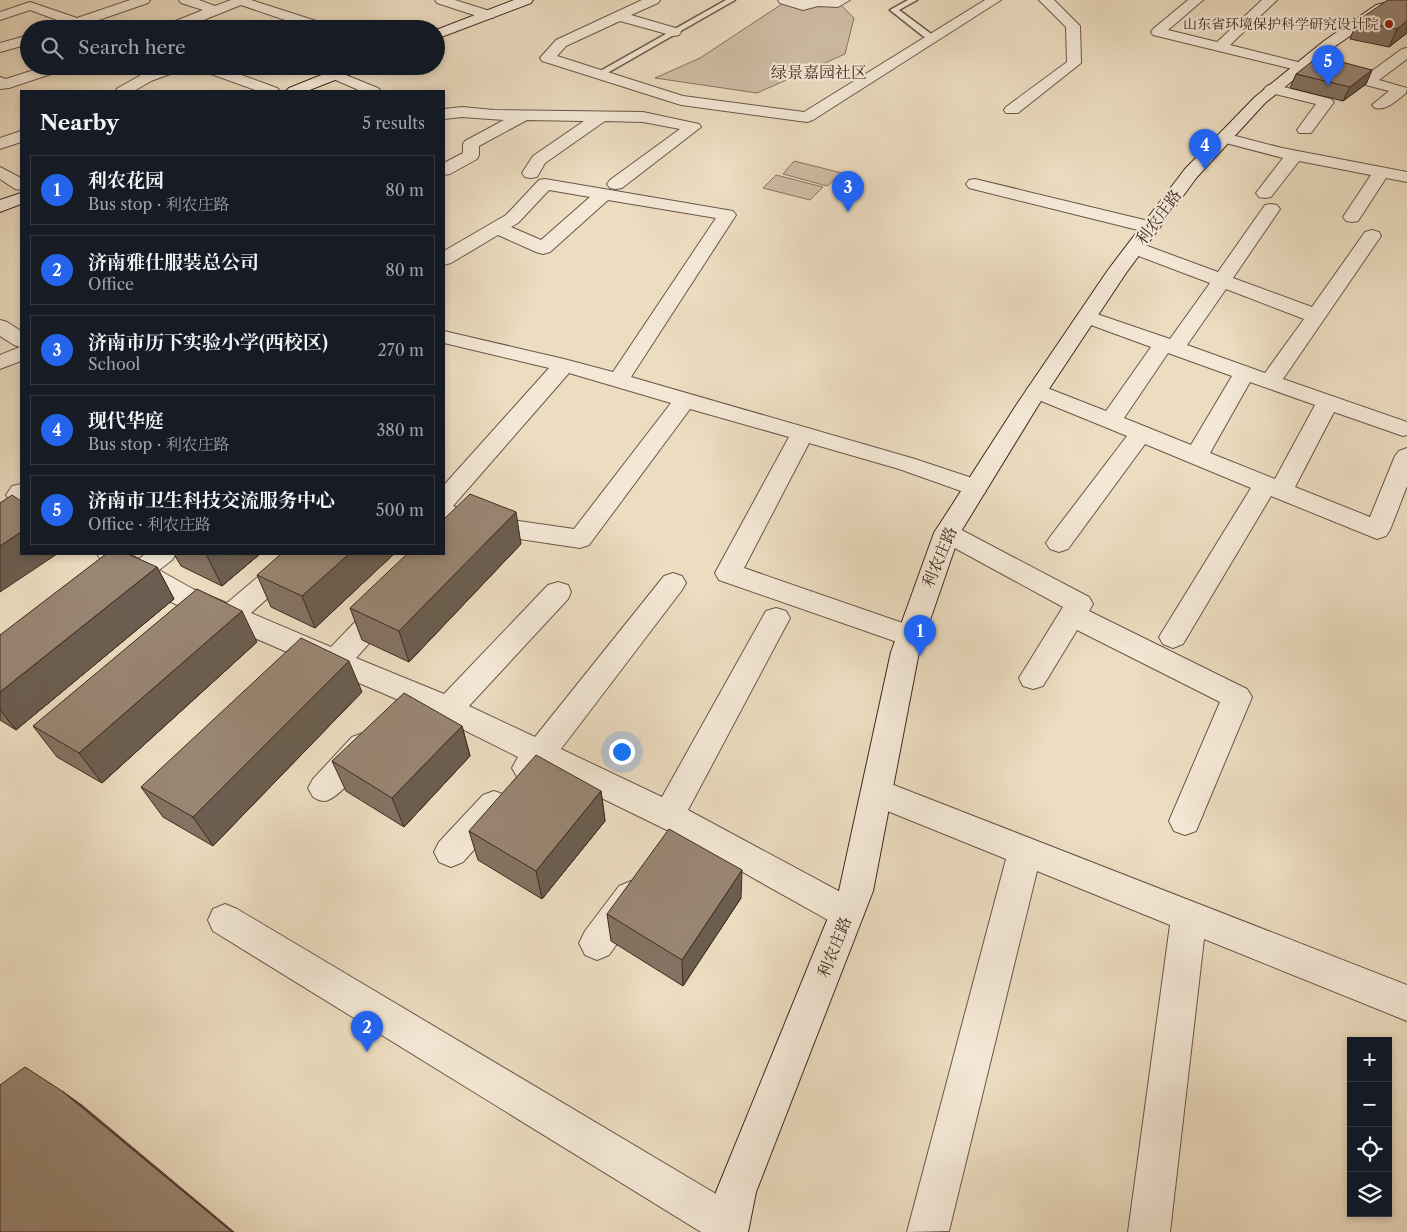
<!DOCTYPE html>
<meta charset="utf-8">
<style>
body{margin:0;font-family:"Libre Caslon Text","Noto Serif SC",serif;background:#242831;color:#f1f3f6}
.controls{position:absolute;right:15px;bottom:15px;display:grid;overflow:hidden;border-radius:0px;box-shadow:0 2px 8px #0003}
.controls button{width:45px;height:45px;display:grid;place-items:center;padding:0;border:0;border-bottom:1px solid #363941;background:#171b24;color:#f1f3f6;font:25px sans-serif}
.you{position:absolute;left:621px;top:751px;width:18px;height:18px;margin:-12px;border:4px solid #fff;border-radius:50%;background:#1a73e8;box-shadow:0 0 0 8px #1a73e833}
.badge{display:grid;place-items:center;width:32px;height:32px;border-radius:50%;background:#2563eb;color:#fff;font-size:16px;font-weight:700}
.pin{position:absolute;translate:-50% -41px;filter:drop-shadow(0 1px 2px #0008)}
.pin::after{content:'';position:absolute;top:26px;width:18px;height:15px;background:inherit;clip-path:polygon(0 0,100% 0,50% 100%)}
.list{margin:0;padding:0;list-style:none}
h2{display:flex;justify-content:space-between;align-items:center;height:65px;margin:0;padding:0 20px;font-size:21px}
h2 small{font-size:16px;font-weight:400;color:#9ea1a6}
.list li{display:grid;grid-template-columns:32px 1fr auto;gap:15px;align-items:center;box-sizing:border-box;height:70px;margin:0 10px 10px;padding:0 10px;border:1px solid #363941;border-radius:0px}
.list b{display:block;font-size:19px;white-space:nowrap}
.list p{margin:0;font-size:16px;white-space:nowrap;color:#9ea1a6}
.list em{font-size:16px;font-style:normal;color:#9ea1a6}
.icon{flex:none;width:28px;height:28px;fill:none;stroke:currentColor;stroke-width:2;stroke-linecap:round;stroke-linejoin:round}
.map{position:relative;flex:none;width:1407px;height:1232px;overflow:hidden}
.search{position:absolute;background:#171b24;box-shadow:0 2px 8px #0003;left:20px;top:20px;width:425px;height:55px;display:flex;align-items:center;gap:12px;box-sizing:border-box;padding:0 18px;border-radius:28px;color:#9ea1a6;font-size:19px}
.panel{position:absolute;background:#171b24;box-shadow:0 2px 8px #0003;left:20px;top:90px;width:425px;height:465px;border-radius:0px}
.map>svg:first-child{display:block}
</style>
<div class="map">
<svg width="1407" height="1232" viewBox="0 0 1407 1232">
<rect width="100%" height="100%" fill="#ecdcc0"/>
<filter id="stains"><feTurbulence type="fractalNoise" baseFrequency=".004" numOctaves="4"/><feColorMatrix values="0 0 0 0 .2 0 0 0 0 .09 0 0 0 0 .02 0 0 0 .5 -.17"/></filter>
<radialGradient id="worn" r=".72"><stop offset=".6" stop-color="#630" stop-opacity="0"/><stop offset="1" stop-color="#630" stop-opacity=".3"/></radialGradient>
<g fill="#cfbea5" stroke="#887462">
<polygon points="788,0 839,3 854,18 845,54 757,93 655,78 700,58"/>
<polygon points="794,161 842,173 827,186 783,174"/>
<polygon points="776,175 823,187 810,200 763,188"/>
</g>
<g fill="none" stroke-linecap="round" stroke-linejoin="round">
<g stroke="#6b5647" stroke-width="3">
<g id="lane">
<polygon points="726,0 735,0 602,76 595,74"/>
<polygon points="908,0 917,0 899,10 934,36 934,40 928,40 890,10"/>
</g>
</g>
<g stroke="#6b5647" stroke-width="2">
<g id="street">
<polygon points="130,0 150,0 148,3 90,23 102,29 66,28 64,25 65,23 30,10 0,20 0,12 30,2 77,18"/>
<polygon points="179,0 199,0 215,6 231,0 251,0 332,26 334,29 312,29 241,5 181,29 161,29 163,26 203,10 181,3"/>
<polygon points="435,0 455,0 493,12 495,15 493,18 483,18 437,3"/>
<polygon points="642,0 660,0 658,3 631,15 679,29 681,32 679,35 674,36 620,21 566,46 557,56 683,96 804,112 985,0 1001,0 813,120 807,122 681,105 542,61 540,58 556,40"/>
<path d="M778,0c24,0 47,0 72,0l-12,7 -20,-1 -15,4 -23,-7z"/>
<polygon points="1039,0 1054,0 1080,26 1081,63 1018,113 1006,113 1004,110 1006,107 1067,62 1066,27"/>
<polygon points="1188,0 1203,0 1168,30 1217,42 1262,0 1277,0 1230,45 1306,64 1308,67 1306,70 1301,71 1153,35 1151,32 1153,29"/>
<polygon points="29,35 29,44 0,52 0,43"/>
<path d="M1407,48v11l-28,21 28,8 -1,5c-9,7 -19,18 -31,15l-3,-3 17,-14 -62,-16 -2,-3 2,-3 5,-1 33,8 37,-27z"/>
<polygon points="46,66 68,66 66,69 9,88 0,89 0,77 6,79"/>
<polygon points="165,66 186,66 184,69 151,81 134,91 115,91 118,88 141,75"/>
<polygon points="195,66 217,66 277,88 280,91 258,91 197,69"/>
<polygon points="336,71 378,88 381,91 361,91 331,78 329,75 331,72"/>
<polygon points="1272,84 1331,99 1334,102 1311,133 1299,133 1297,130 1316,104 1267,92 1264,89 1267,86"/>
<polygon points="462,107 494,110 643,112 699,124 701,127 622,188 616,189 610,188 607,184 610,180 680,129 643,122 605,121 545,163 537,177 531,178 525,177 522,173 533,156 584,121 527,120 479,146 479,155 477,159 450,174 444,175 444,163 463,153 463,144 465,141 504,120 462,117 444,119 444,109"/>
<polygon points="21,131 21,142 0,149 0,138"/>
<polygon points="1224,133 1282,148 1407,172 1407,182 1386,178 1358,221 1352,222 1346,221 1343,217 1371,175 1299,161 1271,197 1265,198 1259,197 1256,193 1283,158 1218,141 1216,138 1218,135"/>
<polygon points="0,167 21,178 21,190 15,189 0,179"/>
<path d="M545,179l182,31 6,1 3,4 -105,162 284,82 69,23 3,6 -3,6 -9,2 -76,-27 -90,-26 -65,125 176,61 4,7 -4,7 -10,4 -10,-4 -181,-63 -4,-7 74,-136 -99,-28 -101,136 -9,3 -114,-17 -22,-9v-37l105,-117 -105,-25v-12l120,28 49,13 103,-154 -108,-18 -58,52 -7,2 -7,-2 -38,-17 -47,28 -7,2v-14l62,-36 33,-35zM549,190l41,7 -49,43 -30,-13 7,-4zM569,373l102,30 -97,126 -103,-15 -18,-8z"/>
<polygon points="975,179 1157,223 1159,227 1157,231 1150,233 969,188 966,184 969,180"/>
<path d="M1271,204l6,1 3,4 -47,69 79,29 53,-75 7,-2 7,2 2,4 -98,143 124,43v13l-4,1 -69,-24 -39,75 75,30 25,-61 4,-5 8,-3v38l-17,44 -4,6 -9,3 -106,-43 -88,148 -10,4 -10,-4 -4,-7 92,-149 -106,-44 -77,105 -9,3 -9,-3 -4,-6 4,-6 77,-101 -98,-40 -3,-5 3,-5 8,-2 69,27 45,-64 -71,-26 -3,-4 3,-4 7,-2 7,2 76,26 40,-56 -82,-31 -2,-4 2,-4 7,-2 7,2 76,28 47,-67zM1226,289l78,30 -39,54 -78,-28zM1168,353l64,23 -41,69 -67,-27zM1250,382l65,23 -40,74 -65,-26z"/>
<polygon points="0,320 7,322 21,331 21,361 0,369 0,355 20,347 14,345 0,336"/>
<polygon points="21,484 21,506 12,504 6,495 12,486"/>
<polygon points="947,524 956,527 1089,597 1093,604 1089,611 1247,689 1252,697 1196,831 1185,835 1174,831 1169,821 1220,702 1077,630 1043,686 1033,689 1023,686 1019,678 1063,607 938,539 934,533 938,527"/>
<path d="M444,548l4,6 -4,6 -88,98 88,36 104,-109 10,-3 10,3 3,7 -3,7 -99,107 66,31 129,-161 9,-3 9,3 4,7 -4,7 -121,159 101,48 104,-186 10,-3 10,3 4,7 -102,192 171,92 5,11 -5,11 -12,5 -12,-5 -162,-91 -129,-63c-8,11 -15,11 -27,7l-5,-9 6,-11 -80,-40 -265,-114 -72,-43 -4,-6h33l9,5 6,-5h31l-4,6 -13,10 34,19 34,14 58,-49h30l-4,6 -60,53 80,34 89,-93h24z"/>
<path d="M363,733l11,4 4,9c-6,12 -40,55 -54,55 -3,0 -8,-2 -11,-4l-5,-9 5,-9 39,-42z"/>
<polygon points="886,782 1407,985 1407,1021 1204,939 1170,1232 1128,1232 1170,925 1037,871 949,1231 907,1232 1006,859 875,806 870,796 875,786"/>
<polygon points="494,791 505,795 510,805 505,815 463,862 451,867 439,862 434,852 439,842 483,795"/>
<polygon points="631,881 643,886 648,897 643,908 609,955 597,960 585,955 579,943 585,931 619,886"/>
<polygon points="225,904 237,909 743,1210 749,1225 746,1232 701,1232 213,931 208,920 213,909"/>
</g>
</g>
<g stroke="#40291f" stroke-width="2">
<g id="secondary">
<polygon points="514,0 533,0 531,3 436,39 436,30"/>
<polygon points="1396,0 1407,0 1407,5 1386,11 1334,47 1265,103 1197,177 1126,273 1039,404 960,533 919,652 873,891 756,1192 748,1232 706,1232 716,1192 839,891 891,652 934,533 1017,404 1108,270 1185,169 1255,97 1324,41 1376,5"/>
<polygon points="344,66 365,66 363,69 307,91 286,91 289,88"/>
<polygon points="21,193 21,204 0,212 0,200"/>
</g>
</g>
<use href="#lane" fill="#f3e8d6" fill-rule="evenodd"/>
<use href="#street" fill="#f3e8d6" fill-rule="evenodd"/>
<use href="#secondary" fill="#f3e8d6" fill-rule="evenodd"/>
</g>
<g fill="#847363" stroke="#40291f">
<polygon points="1407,0 1407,33 1389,47 1350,39 1357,21"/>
<polygon points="1372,70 1366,84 1343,101 1290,88 1296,74"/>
<polygon points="521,544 409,662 362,640 350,608"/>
<polygon points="174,554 260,554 222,586 181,566"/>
<polygon points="394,554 315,628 271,607 257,575"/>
<polygon points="157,567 174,599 16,730 0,720 0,635"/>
<polygon points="257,642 102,783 57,757 33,726"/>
<polygon points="362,692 213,846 163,817 141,787"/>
<polygon points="462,726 470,756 404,827 346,791 332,761"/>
<polygon points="601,791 605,821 542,899 478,860 469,831"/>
<polygon points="741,898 683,986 611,941 607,914"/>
</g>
<g fill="#6b5e50" stroke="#40291f">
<polygon points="1407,21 1407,33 1389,47 1397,29"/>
<polygon points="1372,70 1366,84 1343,101 1350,87"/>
<polygon points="516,512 521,544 409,662 399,631"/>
<polygon points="21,532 21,554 57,554 0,592 0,546"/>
<polygon points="206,554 260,554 222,586"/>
<polygon points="349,554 394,554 315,628 302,596"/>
<polygon points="157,567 174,599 16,730 0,710 0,692"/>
<polygon points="242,611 257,642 102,783 79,753"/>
<polygon points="349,661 362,692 213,846 193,817"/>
<polygon points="462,726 470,756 404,827 392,798"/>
<polygon points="601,791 605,821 542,899 536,871"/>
<polygon points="742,870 741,898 683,986 682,960"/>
<polygon points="62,1091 83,1106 234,1232 232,1232"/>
</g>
<g fill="#998673" stroke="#40291f">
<polygon points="1388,0 1407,0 1407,21 1397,29 1357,21"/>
<polygon points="1319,56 1372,70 1350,87 1296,74"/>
<polygon points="470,494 516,512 399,631 350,608 407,554 444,554 444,519"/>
<polygon points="12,495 21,501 21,532 0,546 0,503"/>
<polygon points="106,554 128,554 157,567 0,692 0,635"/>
<polygon points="281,554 349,554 302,596 257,575"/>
<polygon points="197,589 242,611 79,753 33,726"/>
<polygon points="301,638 349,661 193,817 141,787"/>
<polygon points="404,693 462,726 392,798 332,761"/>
<polygon points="536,755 601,791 536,871 469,831"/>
<polygon points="669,829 742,870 682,960 607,914"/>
<polygon points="25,1067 62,1091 232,1232 0,1232 0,1085"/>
</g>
<circle fill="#8f2418" stroke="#f3e8d6" stroke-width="2" cx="1389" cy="24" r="5"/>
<g text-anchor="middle" stroke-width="4.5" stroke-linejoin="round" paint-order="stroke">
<g font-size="14" fill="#40291f" stroke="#f3e8d6" text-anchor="end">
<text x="1379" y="29">山东省环境保护科学研究设计院</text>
</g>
<g font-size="16" fill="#40291f" stroke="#f3e8d6">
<text x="819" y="78">绿景嘉园社区</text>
</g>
<g font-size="16" fill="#40291f" stroke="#f3e8d6">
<text transform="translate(1158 217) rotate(-53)" y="6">利农庄路</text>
<text transform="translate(939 557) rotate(-67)" y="6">利农庄路</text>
<text transform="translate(834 947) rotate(-68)" y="6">利农庄路</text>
</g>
</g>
<rect width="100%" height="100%" filter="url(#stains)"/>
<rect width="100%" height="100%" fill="url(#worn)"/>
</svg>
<div class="controls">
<button>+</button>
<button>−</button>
<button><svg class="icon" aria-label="locate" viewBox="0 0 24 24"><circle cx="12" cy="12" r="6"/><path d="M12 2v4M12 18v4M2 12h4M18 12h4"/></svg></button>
<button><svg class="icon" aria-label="layers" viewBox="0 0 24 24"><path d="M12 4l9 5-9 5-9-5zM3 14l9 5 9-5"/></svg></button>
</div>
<div class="you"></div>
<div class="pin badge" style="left:920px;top:656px">1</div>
<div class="pin badge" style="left:367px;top:1052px">2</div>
<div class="pin badge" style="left:848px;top:212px">3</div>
<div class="pin badge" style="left:1205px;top:170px">4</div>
<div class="pin badge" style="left:1328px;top:86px">5</div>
<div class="search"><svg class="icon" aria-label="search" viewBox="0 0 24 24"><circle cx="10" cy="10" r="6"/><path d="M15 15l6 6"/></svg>Search here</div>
<section class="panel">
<h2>Nearby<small>5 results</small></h2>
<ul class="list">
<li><span class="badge">1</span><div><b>利农花园</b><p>Bus stop · 利农庄路</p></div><em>80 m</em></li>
<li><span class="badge">2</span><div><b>济南雅仕服装总公司</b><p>Office</p></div><em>80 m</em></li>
<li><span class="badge">3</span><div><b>济南市历下实验小学(西校区)</b><p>School</p></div><em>270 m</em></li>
<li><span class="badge">4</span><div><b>现代华庭</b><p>Bus stop · 利农庄路</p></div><em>380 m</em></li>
<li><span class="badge">5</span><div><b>济南市卫生科技交流服务中心</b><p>Office · 利农庄路</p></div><em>500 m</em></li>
</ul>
</section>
</div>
